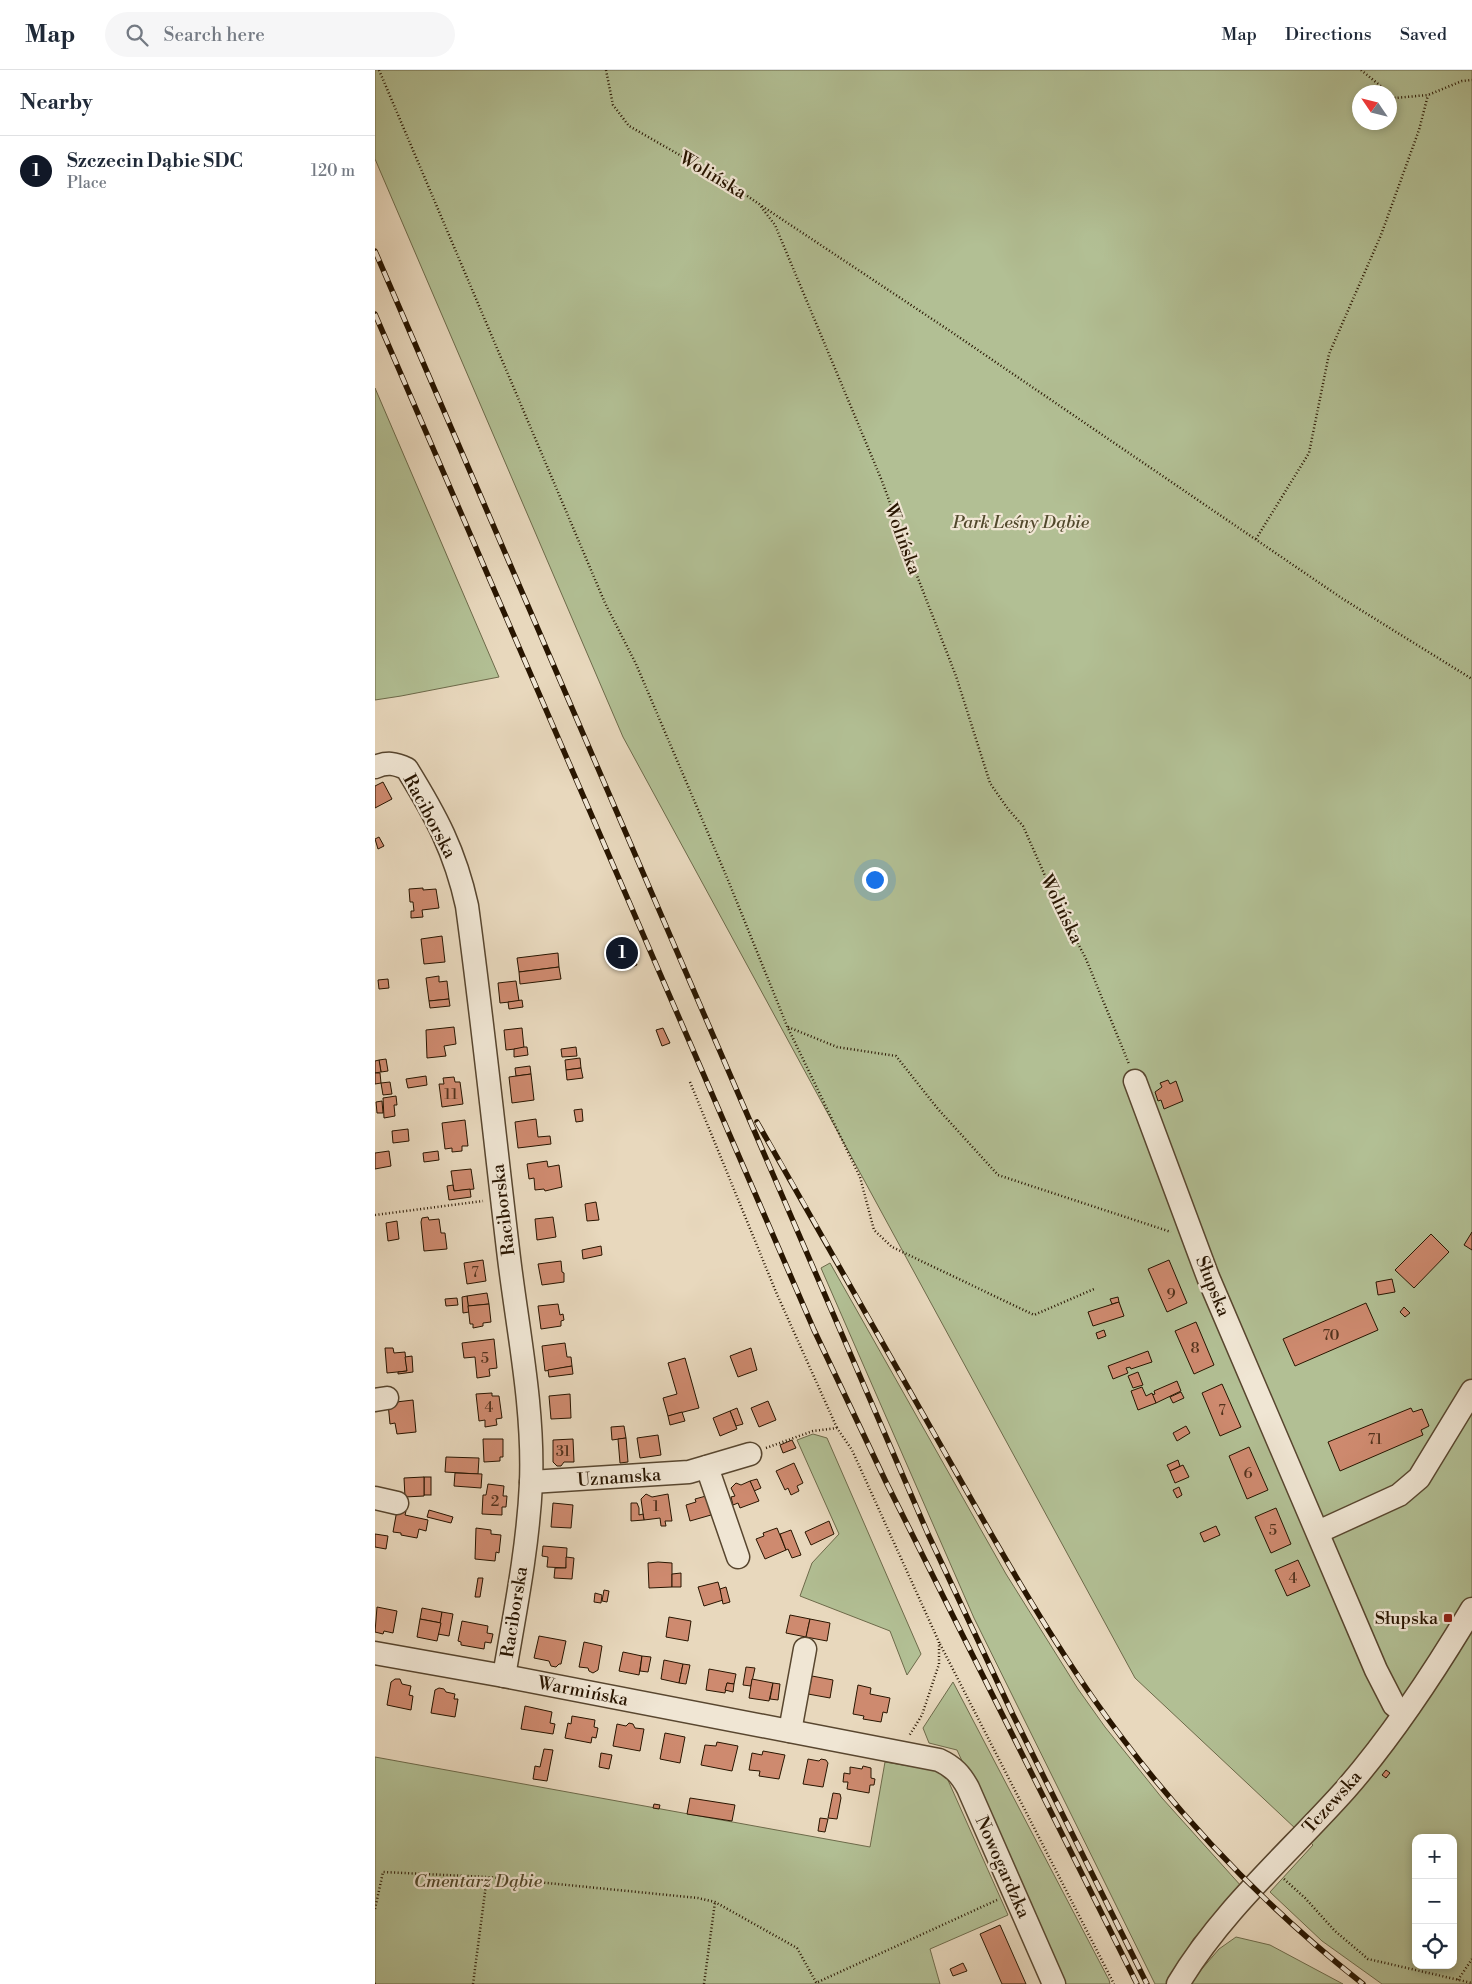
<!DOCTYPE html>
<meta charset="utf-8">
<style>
body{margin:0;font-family:"Libre Bodoni",serif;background:#f6f6f7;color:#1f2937}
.controls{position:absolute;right:15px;bottom:15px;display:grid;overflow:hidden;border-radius:10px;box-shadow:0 2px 8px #0003}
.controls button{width:45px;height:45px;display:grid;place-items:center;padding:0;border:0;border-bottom:1px solid #e0e1e3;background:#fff;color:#1f2937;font:25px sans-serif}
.compass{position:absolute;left:977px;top:15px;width:45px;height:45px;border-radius:50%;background:#fff;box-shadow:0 2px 8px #0003;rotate:305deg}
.you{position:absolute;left:499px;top:809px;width:18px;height:18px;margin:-12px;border:4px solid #fff;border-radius:50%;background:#1a73e8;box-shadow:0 0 0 8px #1a73e833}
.badge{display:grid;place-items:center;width:32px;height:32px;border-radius:50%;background:#111827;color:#fff;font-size:16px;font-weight:700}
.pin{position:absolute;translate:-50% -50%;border:2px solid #fff;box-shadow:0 1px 5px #0006}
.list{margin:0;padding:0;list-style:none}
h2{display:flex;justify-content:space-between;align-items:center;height:65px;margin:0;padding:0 20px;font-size:21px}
h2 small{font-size:16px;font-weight:400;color:#747a83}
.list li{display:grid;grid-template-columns:32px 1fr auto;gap:15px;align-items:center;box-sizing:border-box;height:70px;padding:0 20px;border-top:1px solid #e0e1e3}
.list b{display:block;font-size:19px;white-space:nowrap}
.list p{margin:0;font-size:16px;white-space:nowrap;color:#747a83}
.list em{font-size:16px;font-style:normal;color:#747a83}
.icon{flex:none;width:28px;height:28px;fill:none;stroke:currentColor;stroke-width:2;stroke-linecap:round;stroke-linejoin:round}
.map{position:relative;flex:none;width:1097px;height:1914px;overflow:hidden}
header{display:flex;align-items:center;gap:30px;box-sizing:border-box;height:70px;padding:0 25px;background:#fff;border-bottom:1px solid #e0e1e3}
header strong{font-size:24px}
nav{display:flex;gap:28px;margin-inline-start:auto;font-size:18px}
.search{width:350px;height:45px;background:#f6f6f7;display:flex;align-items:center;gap:12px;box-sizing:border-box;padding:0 18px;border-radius:28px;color:#747a83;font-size:19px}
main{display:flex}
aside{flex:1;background:#fff}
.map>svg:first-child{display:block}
</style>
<header>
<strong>Map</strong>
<div class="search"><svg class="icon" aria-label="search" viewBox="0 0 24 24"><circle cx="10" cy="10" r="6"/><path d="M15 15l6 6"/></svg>Search here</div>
<nav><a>Map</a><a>Directions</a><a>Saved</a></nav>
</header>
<main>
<aside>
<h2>Nearby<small></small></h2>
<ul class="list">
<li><span class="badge">1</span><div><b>Szczecin Dąbie SDC</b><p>Place</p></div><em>120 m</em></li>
</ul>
</aside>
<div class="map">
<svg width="1097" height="1914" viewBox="0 0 1097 1914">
<rect width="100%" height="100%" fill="#e8d8bd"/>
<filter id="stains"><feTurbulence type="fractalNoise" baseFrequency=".004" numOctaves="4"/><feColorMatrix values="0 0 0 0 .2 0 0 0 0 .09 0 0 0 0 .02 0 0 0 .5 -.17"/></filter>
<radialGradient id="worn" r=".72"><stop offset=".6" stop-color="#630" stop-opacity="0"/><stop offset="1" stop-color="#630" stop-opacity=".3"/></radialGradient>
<g fill="#b2bf94" stroke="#6d6a4a" fill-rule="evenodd">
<path d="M0,0h1097v1914h-90l-60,-43 -52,-49 43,-47 -178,-167 -512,-941 -248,-578zM984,22h30v30h-30zM1041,1768h37v127h-37z"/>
<polygon points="0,318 124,607 26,626 0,630"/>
<polygon points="455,1193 631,1504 703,1619 730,1657 787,1728 867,1817 819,1868 791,1914 780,1914 599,1548 446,1198"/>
<polygon points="438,1364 452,1368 546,1584 532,1605 515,1561 425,1526 437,1493 464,1464 422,1370"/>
<polygon points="578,1612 734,1910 735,1914 689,1914 582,1680 554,1673 548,1658"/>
<polygon points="0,1687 495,1777 510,1692 565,1701 572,1708 633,1845 555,1879 565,1914 0,1914"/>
<polygon points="861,1867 895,1875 968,1914 814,1914 844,1879"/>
</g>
<g fill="#ce8a6f" stroke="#281500">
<polygon points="8,712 17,729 0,738 0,716"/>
<polygon points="4,767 9,776 3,779 0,769"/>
<polygon points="48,818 48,820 61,819 64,838 47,840 48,847 36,848 36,841 39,841 38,832 35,832 34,819"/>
<polygon points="67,866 70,892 49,894 46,869"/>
<polygon points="252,867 254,872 241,877 239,872"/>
<polygon points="255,875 257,880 244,886 242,880"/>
<polygon points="257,882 259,887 247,893 245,887"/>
<polygon points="183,883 184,897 144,902 142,888"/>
<polygon points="260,889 262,895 250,900 248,894"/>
<polygon points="184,897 186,909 145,914 144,902"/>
<polygon points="64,906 64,912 72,911 74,929 54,931 51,908"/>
<polygon points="13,909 14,918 4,919 3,910"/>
<polygon points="141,911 144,931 125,933 123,913"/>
<polygon points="74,929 75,936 55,938 54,931"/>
<polygon points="147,930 148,937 134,939 133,932"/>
<polygon points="79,957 81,974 69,976 71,986 52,988 51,960"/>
<polygon points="147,958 149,978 131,980 129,960"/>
<polygon points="288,958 295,973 287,976 281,960"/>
<polygon points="149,977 152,977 153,985 139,987 139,979"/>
<polygon points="201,977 202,986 187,987 186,979"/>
<polygon points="205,988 206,998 191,1000 190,990"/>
<polygon points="11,989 13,1001 6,1002 4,990"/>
<polygon points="4,990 6,1002 0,1003 0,991"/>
<polygon points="155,996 156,1004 141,1006 140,998"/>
<polygon points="206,998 208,1008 192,1010 191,1000"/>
<polygon points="0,1003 5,1003 6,1013 0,1014"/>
<polygon points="156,1004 159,1030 137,1033 134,1007"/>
<polygon points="51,1006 52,1015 33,1018 31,1009"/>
<polygon points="79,1007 80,1012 85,1012 88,1034 67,1037 64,1014 69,1014 68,1008"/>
<polygon points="793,1010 795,1014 801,1011 808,1031 789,1039 786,1030 783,1031 780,1022 787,1017 785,1013"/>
<polygon points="15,1012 17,1024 8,1025 6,1013"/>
<polygon points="21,1026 22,1035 19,1035 20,1046 9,1048 8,1028"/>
<polygon points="7,1031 8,1043 2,1043 1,1032"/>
<polygon points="207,1039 208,1051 201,1052 199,1040"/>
<polygon points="161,1049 163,1067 175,1066 176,1074 143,1078 140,1052"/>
<polygon points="90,1050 93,1076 87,1076 87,1081 77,1082 77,1078 70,1079 67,1053"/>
<polygon points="33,1059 34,1071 18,1073 17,1061"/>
<polygon points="14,1081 16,1096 0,1099 0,1083"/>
<polygon points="63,1081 64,1090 49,1092 48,1083"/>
<polygon points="172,1091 173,1097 184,1095 187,1117 170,1121 169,1119 160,1120 159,1108 154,1109 152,1094"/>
<polygon points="96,1099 99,1119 79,1121 76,1101"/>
<polygon points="78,1115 79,1121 95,1119 96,1127 74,1130 72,1116"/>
<polygon points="221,1132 224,1150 212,1151 210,1134"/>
<polygon points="53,1147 54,1150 64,1149 66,1163 70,1163 72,1179 49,1181 46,1152 47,1148"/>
<polygon points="178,1147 181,1167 162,1170 160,1149"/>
<polygon points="22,1151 24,1169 13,1171 11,1153"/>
<polygon points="1097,1162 1097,1180 1089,1175"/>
<polygon points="1056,1164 1074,1182 1039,1218 1020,1200"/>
<polygon points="226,1176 227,1185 208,1189 207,1180"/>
<polygon points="108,1190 111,1211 92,1214 89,1193"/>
<polygon points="794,1190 812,1233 792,1242 773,1199"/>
<polygon points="186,1191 187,1202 189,1203 189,1212 167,1215 163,1194"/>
<polygon points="1017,1209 1020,1222 1003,1225 1001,1212"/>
<polygon points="112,1223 114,1234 93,1236 92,1226"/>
<polygon points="92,1226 94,1242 88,1243 87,1227"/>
<polygon points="743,1227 744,1232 737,1234 735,1229"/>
<polygon points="82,1228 83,1235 71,1236 70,1229"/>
<polygon points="744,1232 749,1246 718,1256 713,1242"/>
<polygon points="991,1233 1003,1260 920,1296 908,1269"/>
<polygon points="114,1234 116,1252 108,1253 108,1256 98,1258 98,1254 95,1254 93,1236"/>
<polygon points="183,1234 185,1245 188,1244 189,1250 186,1251 186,1256 166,1259 163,1236"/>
<polygon points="1029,1237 1035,1243 1030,1247 1025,1242"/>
<polygon points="821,1252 839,1295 819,1304 800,1261"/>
<polygon points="729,1260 731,1266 723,1269 721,1263"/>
<polygon points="119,1269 122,1298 114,1299 115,1306 102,1308 100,1287 89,1288 87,1273"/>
<polygon points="190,1273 192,1287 196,1287 197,1296 170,1301 167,1276"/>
<polygon points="10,1278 18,1278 19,1283 30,1282 32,1301 12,1303"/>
<polygon points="376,1278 382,1300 363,1307 355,1286"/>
<polygon points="773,1281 777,1292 756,1299 755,1297 751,1298 753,1303 738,1309 733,1296"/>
<polygon points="37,1286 38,1302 23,1304 23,1302 32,1301 30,1287"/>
<polygon points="310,1288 324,1338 293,1346 288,1328 302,1324 293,1293"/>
<polygon points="197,1296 198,1304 174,1307 173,1300"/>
<polygon points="763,1302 768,1315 758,1318 753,1306"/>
<polygon points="802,1311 806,1321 781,1333 777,1325 780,1324 779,1321"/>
<polygon points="847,1314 866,1357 845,1366 827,1323"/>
<polygon points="767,1317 771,1326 777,1323 781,1333 763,1340 756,1321"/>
<polygon points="806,1322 809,1328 798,1333 795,1327"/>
<polygon points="117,1323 117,1326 124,1326 127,1348 121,1349 122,1355 110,1357 110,1350 104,1351 101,1324"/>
<polygon points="195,1324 196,1348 176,1349 174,1326"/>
<polygon points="38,1330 41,1362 22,1364 20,1353 15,1354 13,1333"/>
<polygon points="393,1331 401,1350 384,1357 376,1338"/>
<polygon points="362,1338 368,1354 361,1356 355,1341"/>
<polygon points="1036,1338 1038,1342 1047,1339 1054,1356 1046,1360 1048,1365 965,1401 953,1372"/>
<polygon points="355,1341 362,1359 345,1366 338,1348"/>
<polygon points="307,1342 310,1351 295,1355 293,1346"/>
<polygon points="249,1356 251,1368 237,1370 236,1357"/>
<polygon points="811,1356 815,1363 802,1371 798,1363"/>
<polygon points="283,1365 286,1385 265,1388 262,1368"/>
<polygon points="251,1368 253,1392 245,1393 243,1369"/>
<polygon points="108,1369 128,1369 128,1387 125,1387 125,1391 109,1392"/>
<polygon points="198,1369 199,1392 189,1392 186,1396 182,1396 178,1392 178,1370"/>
<polygon points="417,1370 421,1378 408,1383 405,1375"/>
<polygon points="874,1377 893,1420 872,1429 854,1386"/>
<polygon points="71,1387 104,1388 103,1404 70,1402"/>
<polygon points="803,1390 805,1396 795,1401 792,1395"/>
<polygon points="419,1393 428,1413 422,1416 424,1421 416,1425 413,1418 410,1420 401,1401"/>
<polygon points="808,1395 814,1407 800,1413 795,1401"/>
<polygon points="80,1403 107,1404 106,1418 79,1416"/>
<rect x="49" y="1407" width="7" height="18"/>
<polygon points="49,1407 49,1426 30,1427 29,1408"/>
<polygon points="382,1409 386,1418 379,1421 375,1411"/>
<polygon points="375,1411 384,1431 365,1438 363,1433 358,1435 356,1427 360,1426 356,1418 361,1413 366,1415"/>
<polygon points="113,1414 129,1416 128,1426 132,1426 131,1437 127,1437 127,1445 107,1444 108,1425 111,1425"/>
<polygon points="804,1417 807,1425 802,1428 798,1420"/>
<polygon points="271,1424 277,1427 293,1424 297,1451 290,1451 291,1456 286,1456 285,1448 269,1450 266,1429"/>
<polygon points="331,1426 336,1445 315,1451 311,1435 321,1432 320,1429"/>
<polygon points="178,1433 198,1435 196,1458 176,1457"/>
<polygon points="256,1433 262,1433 264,1438 264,1445 268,1444 269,1450 256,1451"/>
<polygon points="901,1438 916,1474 896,1483 880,1447"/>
<polygon points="22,1440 31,1441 30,1445 53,1450 51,1461 44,1459 42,1468 26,1465 26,1463 18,1462"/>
<polygon points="54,1440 78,1447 76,1453 52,1447"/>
<polygon points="454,1451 459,1464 436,1475 430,1462"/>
<polygon points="841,1456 845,1465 829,1472 825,1463"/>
<polygon points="101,1458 116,1460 116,1464 126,1465 124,1483 121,1482 120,1491 100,1489"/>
<polygon points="402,1458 411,1480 390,1489 381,1469 389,1466 388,1463"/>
<polygon points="416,1460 426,1485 417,1488 413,1479 411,1480 405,1464"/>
<polygon points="0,1464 13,1466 11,1479 0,1477"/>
<polygon points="168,1476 192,1478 191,1498 172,1497 173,1487 167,1486"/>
<polygon points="191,1487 199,1488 197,1509 179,1508 180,1498 191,1498"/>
<polygon points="923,1490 935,1516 912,1526 900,1500"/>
<polygon points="283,1492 297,1493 297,1517 274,1518 273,1493"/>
<polygon points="306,1503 306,1517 297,1517 297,1504"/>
<polygon points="103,1508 108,1508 105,1527 100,1527"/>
<polygon points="343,1512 348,1530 329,1536 323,1517"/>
<polygon points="351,1517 355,1532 348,1534 345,1519"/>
<polygon points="229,1520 234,1521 232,1532 227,1531"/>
<polygon points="220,1523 227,1525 226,1533 219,1532"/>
<polygon points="2,1537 22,1541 18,1563 9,1561 8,1564 0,1562"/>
<polygon points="47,1538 67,1542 66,1553 45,1549"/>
<polygon points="67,1542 78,1544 74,1566 63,1564"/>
<polygon points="415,1545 435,1549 431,1567 411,1563"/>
<polygon points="294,1547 316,1551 313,1571 291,1567"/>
<polygon points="45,1549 66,1553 62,1571 42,1567"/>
<polygon points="435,1549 455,1553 452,1571 431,1567"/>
<polygon points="87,1551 113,1556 112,1563 118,1564 116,1573 110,1572 109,1579 86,1575 86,1572 83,1571"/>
<polygon points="164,1566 191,1571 186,1594 184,1594 181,1597 176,1596 174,1591 159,1588"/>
<polygon points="209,1572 227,1576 223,1600 218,1603 214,1601 213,1598 204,1597"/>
<polygon points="248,1582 267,1586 264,1605 244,1601"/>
<polygon points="267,1586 276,1587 273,1602 265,1601"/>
<polygon points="289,1590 308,1594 304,1613 286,1609"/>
<polygon points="308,1594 315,1595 311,1614 304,1613"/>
<polygon points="371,1597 380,1598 376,1616 368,1615"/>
<polygon points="334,1599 361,1604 359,1614 352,1613 350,1623 331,1620"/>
<polygon points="437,1606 458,1610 455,1628 433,1624"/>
<polygon points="20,1609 25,1609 27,1614 36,1616 34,1625 38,1626 36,1640 12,1635 16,1612"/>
<polygon points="377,1609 398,1613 394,1631 374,1628"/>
<polygon points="352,1613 359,1614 358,1622 350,1620"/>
<polygon points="398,1613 405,1614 403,1630 395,1629"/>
<polygon points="483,1615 496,1618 495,1624 515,1628 512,1643 508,1642 506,1652 488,1649 489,1646 478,1644"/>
<polygon points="64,1618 69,1619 71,1622 80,1624 79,1629 83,1629 80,1647 56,1643 60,1620"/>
<polygon points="150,1636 177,1642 175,1653 180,1654 178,1664 146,1659"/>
<polygon points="197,1646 220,1650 219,1657 223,1658 221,1668 217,1667 216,1673 190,1668 193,1653 196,1654"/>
<polygon points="254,1653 258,1654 260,1658 269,1659 265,1681 238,1676 242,1654 251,1656"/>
<polygon points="290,1663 310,1667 305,1693 285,1689"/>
<polygon points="342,1672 363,1676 357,1701 326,1695 330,1675 341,1676"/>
<polygon points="169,1679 178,1680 172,1711 158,1709 160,1696 165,1697"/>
<polygon points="388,1681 410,1685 404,1709 384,1706 385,1701 374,1700 377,1683 387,1685"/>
<polygon points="226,1683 237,1685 234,1699 224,1697"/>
<polygon points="433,1689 444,1691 446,1689 451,1690 453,1693 448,1717 428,1714"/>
<polygon points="488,1696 496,1698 496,1708 500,1709 499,1715 495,1715 494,1723 472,1719 473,1712 468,1712 469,1703 475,1704 475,1697 487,1699"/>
<polygon points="1011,1700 1015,1703 1011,1708 1007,1705"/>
<polygon points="458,1723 465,1724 466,1728 462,1749 453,1748"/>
<polygon points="315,1728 360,1735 357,1751 312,1744"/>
<polygon points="279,1734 285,1735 284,1739 278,1738"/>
<polygon points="445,1748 453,1749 450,1762 443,1761"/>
<polygon points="625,1855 651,1914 627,1914 605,1864"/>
<polygon points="588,1893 592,1901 578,1906 575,1899"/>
</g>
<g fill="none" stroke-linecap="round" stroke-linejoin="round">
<g stroke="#58462f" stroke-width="25">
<g id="minor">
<path d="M0,697c12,-5 20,-4 32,2 29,47 48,82 60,137 16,117 28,235 42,352 9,74 25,150 22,225 -3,65 -16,129 -27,193"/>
<polyline points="760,1011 833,1207 1001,1600 1019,1635 1029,1643"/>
<polyline points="0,1330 12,1328"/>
<polyline points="332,1397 363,1487"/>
<polyline points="156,1412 314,1402 375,1384"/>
<polyline points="0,1428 22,1433"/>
<polyline points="943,1462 1024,1425 1044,1408 1097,1321"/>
<path d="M0,1583l129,23 435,84c15,7 22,15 29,28l86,196"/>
<polyline points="415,1661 430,1579"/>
<path d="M803,1914c44,-74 111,-131 168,-195 48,-55 89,-118 126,-180"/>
</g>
</g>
<g stroke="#281500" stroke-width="2.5" stroke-dasharray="1 2.5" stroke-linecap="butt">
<polyline points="4,0 230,533 261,594 353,810 412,956 485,1107 499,1160 517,1177 659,1245 719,1219"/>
<polyline points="231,0 238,35 254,56 352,112 384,134 400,155 507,411 532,480 581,606 615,713 633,739 648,756 683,835 711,889 754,994"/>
<polyline points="986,0 1013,22"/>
<polyline points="1014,23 1020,28 1053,25 1087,11 1097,10"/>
<polyline points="387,136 575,261 968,529 1097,609"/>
<polyline points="881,469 934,383 954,284 1006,165 1044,60 1053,25"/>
<polyline points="413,957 462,977 521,986 563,1039 623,1105 796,1162"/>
<polyline points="315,1012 401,1222 462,1358"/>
<polyline points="0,1145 108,1131"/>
<polyline points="391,1378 438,1361 462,1358 477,1380 564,1572 564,1594 547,1645 534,1666"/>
<polyline points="565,1574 739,1914"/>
<polyline points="909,1809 930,1828 960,1861 993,1889 1097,1913"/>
<polyline points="0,1839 8,1802 112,1807 323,1828 340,1832 422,1878 442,1914"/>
<polyline points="1083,1910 1097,1889"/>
<polyline points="443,1912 622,1830"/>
<polyline points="0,1914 1,1914"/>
<polyline points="98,1914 112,1807"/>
<polyline points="329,1914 340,1832"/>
</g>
<use href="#minor" stroke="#f0e6d4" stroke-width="22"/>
<g stroke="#281500" stroke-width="5.5">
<g id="rail">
<polyline points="0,181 553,1464 638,1645 772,1914"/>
<polyline points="0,244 439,1260 511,1412 762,1914"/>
<path d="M382,1052c60,104 119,210 179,315 50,88 99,177 157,261 75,107 167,205 270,286"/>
</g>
</g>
<use href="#rail" stroke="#f0e6d4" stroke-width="4" stroke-dasharray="11" stroke-linecap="butt"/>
</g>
<rect fill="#8f2418" stroke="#f0e6d4" stroke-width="2" x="1068" y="1543" width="10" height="10" rx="2.5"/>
<g text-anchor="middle" stroke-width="4.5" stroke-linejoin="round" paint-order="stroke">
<g font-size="15" fill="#52321c">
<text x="76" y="1029">11</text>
<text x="100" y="1207">7</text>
<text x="796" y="1229">9</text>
<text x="956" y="1270">70</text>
<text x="820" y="1283">8</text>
<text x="110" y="1293">5</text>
<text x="114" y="1342">4</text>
<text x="847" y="1345">7</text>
<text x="1000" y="1374">71</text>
<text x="188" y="1386">31</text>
<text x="873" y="1408">6</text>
<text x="120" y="1436">2</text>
<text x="281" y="1441">1</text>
<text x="898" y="1465">5</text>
<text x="918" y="1513">4</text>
</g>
<g font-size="18" fill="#281500" stroke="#f0e6d4">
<text transform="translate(338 105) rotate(31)" y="6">Wolińska</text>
<text transform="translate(528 469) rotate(70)" y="6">Wolińska</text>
<text transform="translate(55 746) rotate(62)" y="6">Raciborska</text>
<text transform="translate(687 839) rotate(64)" y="6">Wolińska</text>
<text transform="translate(128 1140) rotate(-97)" y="6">Raciborska</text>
<text transform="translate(838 1216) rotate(68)" y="6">Słupska</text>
<text transform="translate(244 1407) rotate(-4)" y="6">Uznamska</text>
<text transform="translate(139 1542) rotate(-81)" y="6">Raciborska</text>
<text transform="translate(208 1621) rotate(11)" y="6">Warmińska</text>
<text transform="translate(957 1732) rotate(-48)" y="6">Tczewska</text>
<text transform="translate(628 1797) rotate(66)" y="6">Nowogardzka</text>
</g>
<g font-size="18" font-style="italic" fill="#51482c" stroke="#f0e6d4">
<text x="646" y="458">Park Leśny Dąbie</text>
<text x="103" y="1817">Cmentarz Dąbie</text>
</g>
<g font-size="18" fill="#281500" stroke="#f0e6d4" text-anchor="end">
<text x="1063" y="1554">Słupska</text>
</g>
</g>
<rect width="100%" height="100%" filter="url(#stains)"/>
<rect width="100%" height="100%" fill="url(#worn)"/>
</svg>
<div class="controls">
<button>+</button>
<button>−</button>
<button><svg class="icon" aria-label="locate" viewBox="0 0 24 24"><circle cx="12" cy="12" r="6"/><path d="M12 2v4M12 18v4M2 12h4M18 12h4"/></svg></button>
</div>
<svg class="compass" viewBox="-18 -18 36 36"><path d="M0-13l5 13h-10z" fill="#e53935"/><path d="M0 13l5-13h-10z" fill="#747a83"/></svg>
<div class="you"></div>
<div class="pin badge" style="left:247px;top:883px">1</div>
</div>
</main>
